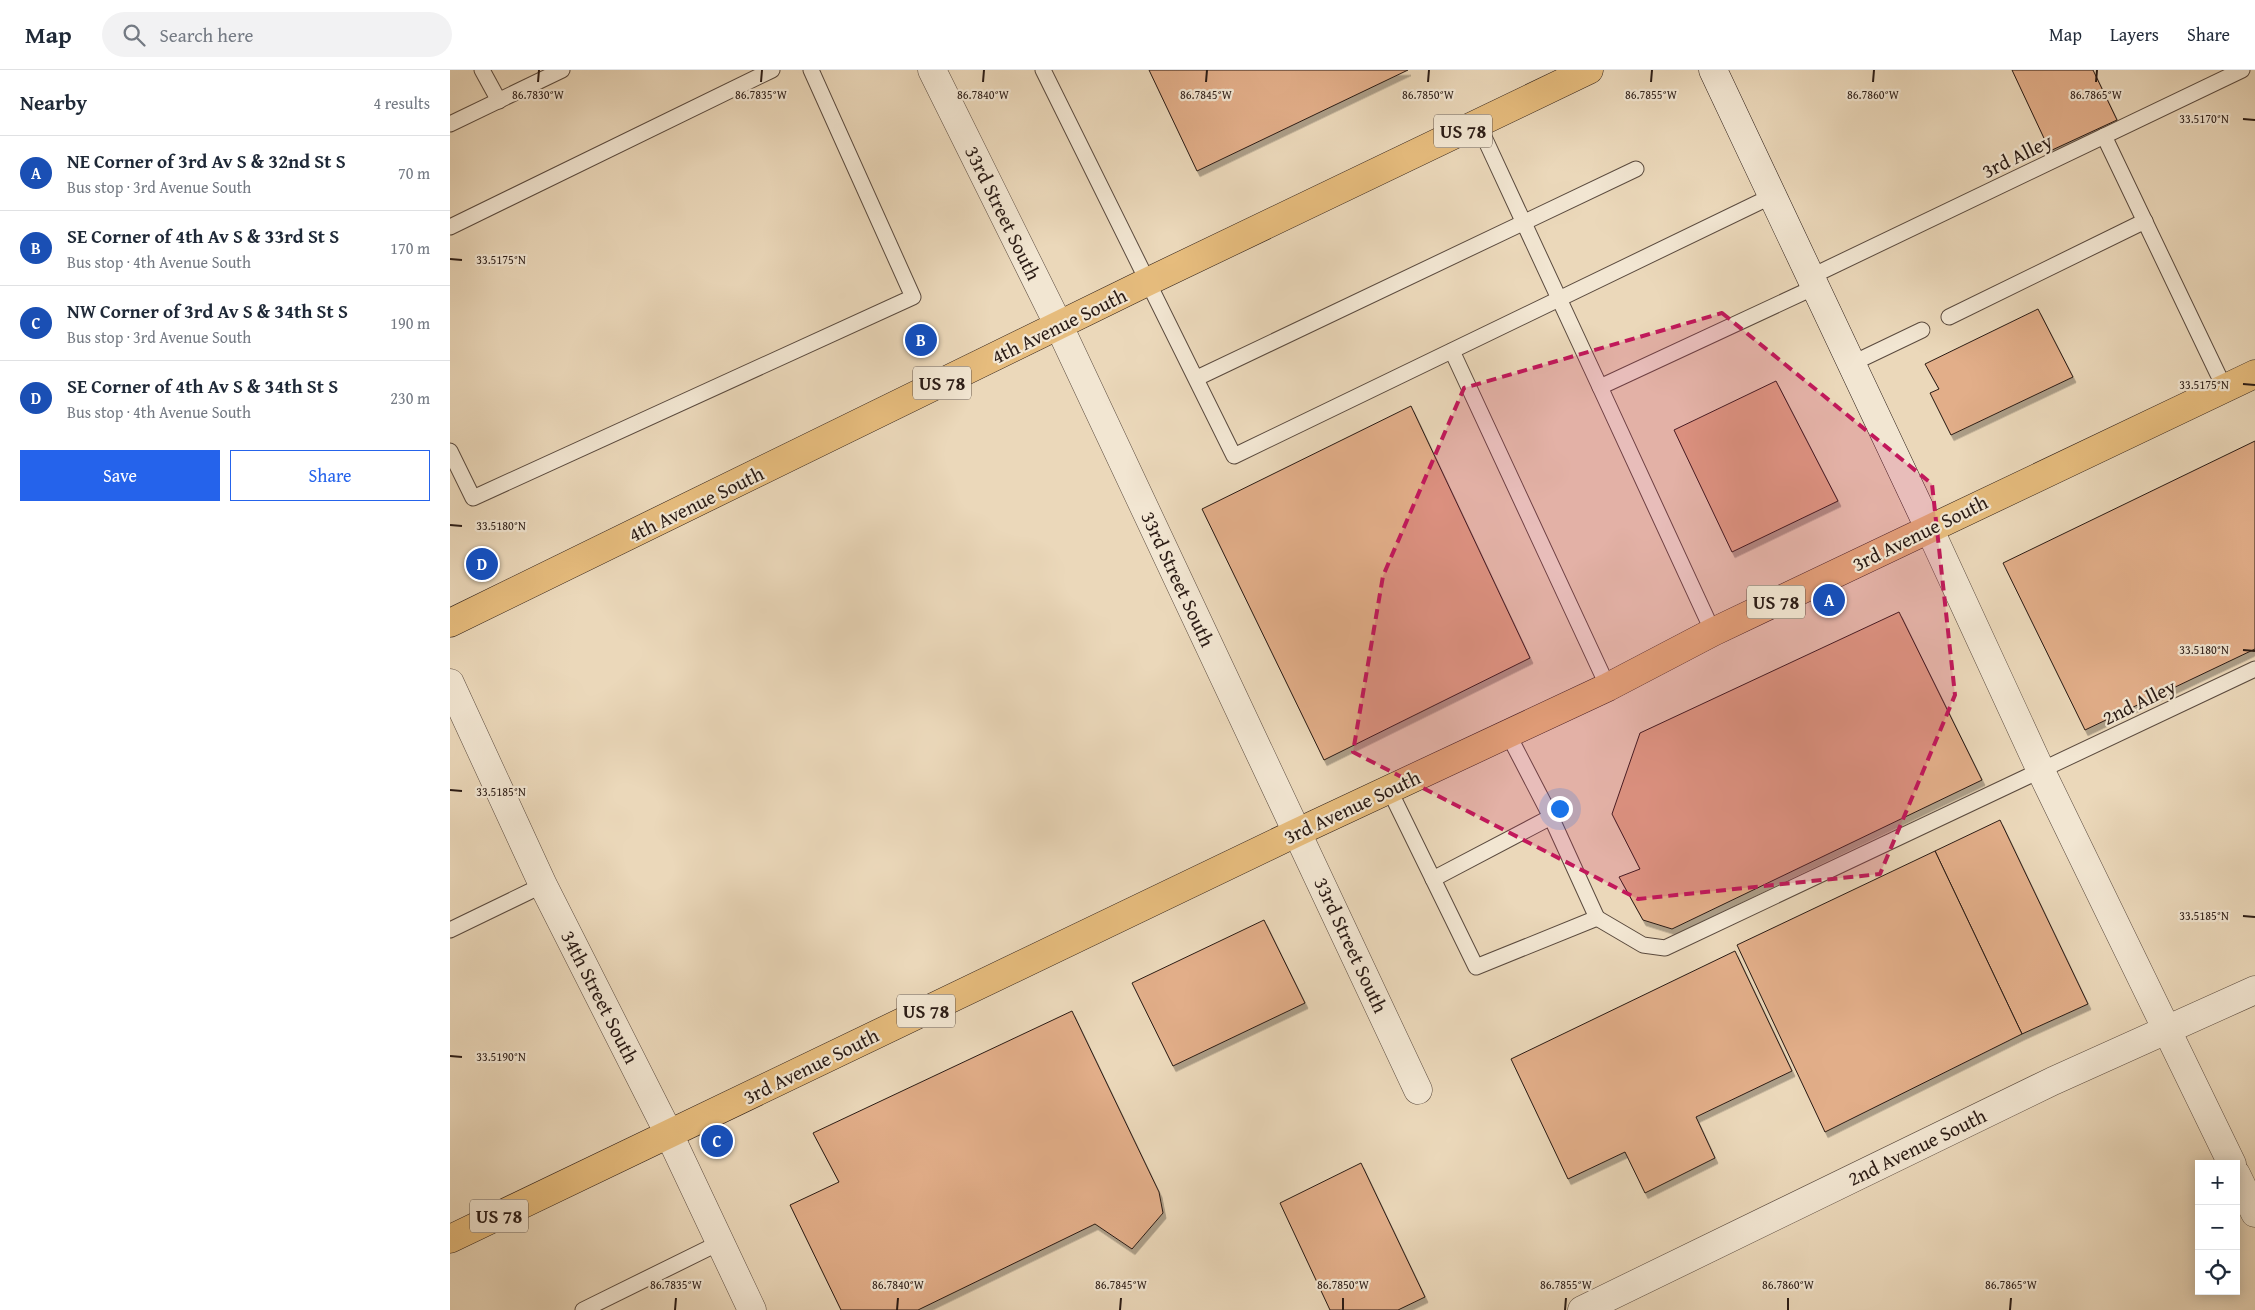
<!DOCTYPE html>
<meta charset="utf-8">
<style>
body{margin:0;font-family:"Gentium Book Plus",serif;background:#f2f2f3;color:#1f2937}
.controls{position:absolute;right:15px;bottom:15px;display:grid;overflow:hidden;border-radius:0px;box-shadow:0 2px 12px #0003}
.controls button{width:45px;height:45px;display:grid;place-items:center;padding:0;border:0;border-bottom:1px solid #e0e1e3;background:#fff;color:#1f2937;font:25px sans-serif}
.you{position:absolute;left:1109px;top:738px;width:18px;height:18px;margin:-12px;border:4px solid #fff;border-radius:50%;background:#1a73e8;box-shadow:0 0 0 8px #1a73e833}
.badge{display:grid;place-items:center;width:32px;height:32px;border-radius:50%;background:#2563eb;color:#fff;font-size:16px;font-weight:700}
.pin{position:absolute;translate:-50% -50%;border:2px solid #fff;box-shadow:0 1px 5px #0006}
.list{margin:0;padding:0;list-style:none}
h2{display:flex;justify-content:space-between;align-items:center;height:65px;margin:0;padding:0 20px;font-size:21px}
h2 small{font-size:16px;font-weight:400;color:#747a83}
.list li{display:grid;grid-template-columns:32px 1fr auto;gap:15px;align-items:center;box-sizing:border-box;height:75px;padding:0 20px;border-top:1px solid #e0e1e3}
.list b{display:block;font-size:19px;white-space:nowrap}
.list p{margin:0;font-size:16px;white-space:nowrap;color:#747a83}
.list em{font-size:16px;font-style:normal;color:#747a83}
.actions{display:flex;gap:10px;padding:15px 20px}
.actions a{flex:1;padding:11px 0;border:1px solid #2563eb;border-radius:0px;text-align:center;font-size:18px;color:#2563eb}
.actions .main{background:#2563eb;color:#fff}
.icon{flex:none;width:28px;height:28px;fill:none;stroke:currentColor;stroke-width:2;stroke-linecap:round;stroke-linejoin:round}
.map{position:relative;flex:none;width:1805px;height:1240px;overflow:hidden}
header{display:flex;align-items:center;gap:30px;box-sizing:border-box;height:70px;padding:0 25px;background:#fff;border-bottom:1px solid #e0e1e3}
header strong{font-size:24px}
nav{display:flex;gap:28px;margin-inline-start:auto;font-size:18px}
.search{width:350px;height:45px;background:#f2f2f3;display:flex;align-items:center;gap:12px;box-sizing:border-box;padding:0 18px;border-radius:28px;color:#747a83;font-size:19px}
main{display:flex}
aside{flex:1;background:#fff}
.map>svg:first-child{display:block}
</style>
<header>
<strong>Map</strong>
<div class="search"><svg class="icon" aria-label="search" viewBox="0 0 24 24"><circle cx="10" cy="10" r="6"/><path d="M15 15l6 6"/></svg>Search here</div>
<nav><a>Map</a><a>Layers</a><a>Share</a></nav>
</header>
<main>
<aside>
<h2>Nearby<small>4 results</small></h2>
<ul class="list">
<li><span class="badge" style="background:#1a4fb4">A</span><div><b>NE Corner of 3rd Av S &amp; 32nd St S</b><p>Bus stop · 3rd Avenue South</p></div><em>70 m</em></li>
<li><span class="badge" style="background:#1a4fb4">B</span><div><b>SE Corner of 4th Av S &amp; 33rd St S</b><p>Bus stop · 4th Avenue South</p></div><em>170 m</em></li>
<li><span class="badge" style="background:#1a4fb4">C</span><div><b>NW Corner of 3rd Av S &amp; 34th St S</b><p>Bus stop · 3rd Avenue South</p></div><em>190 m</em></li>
<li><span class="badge" style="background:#1a4fb4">D</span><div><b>SE Corner of 4th Av S &amp; 34th St S</b><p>Bus stop · 4th Avenue South</p></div><em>230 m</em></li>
</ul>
<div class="actions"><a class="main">Save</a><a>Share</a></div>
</aside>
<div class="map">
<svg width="1805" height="1240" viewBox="0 0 1805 1240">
<defs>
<filter id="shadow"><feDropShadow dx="3" dy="5.5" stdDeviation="0" flood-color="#0004"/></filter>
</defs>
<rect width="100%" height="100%" fill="#ebd8ba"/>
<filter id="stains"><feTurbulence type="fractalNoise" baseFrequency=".004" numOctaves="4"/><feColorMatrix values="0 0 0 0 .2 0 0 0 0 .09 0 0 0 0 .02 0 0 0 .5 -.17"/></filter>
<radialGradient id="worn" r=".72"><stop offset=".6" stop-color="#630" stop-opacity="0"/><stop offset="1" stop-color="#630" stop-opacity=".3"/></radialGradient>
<g fill="#e2ae89" stroke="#2a1b15" filter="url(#shadow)">
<polygon points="699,0 958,0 747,101"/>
<polygon points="1562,0 1643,0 1667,50 1600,81"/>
<polygon points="1588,239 1623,307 1501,365 1480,323 1489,319 1475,294"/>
<polygon points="1326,311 1388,431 1282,482 1224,360"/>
<polygon points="961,336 1080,588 874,690 752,439"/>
<polygon points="1805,371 1805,579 1635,660 1553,493"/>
<polygon points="1449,542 1532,710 1222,859 1193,850 1169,807 1190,799 1162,744 1190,663"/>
<polygon points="1550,750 1638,934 1572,964 1485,781"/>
<polygon points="1485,781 1572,964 1375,1062 1287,875"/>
<polygon points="814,850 855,933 723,996 682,913"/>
<polygon points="1285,881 1342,1001 1246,1047 1265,1088 1195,1123 1175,1082 1118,1109 1061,989"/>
<polygon points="622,941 709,1122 713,1143 682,1179 645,1154 468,1240 391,1240 340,1135 389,1112 363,1063"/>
<polygon points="911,1093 975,1227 948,1240 880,1240 830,1133"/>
</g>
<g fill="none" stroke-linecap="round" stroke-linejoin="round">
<g stroke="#5a4a3e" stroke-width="17">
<g id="lane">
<polyline points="32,0 49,31"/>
<polyline points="593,0 784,386 1322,126"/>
<polyline points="0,54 112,0"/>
<polyline points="1028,54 1150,317"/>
<polyline points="1654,66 1775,319"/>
<polyline points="0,157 322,0"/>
<polyline points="1360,207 1792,0"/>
<polyline points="1499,247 1695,151"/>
<polyline points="1002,281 1158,617"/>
<polyline points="1401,294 1472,260"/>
<polyline points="747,308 1186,99"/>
<polyline points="0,381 23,428 463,227 361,0"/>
<polyline points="1263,562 1150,317 1365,217"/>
<polyline points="939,719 1026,897 1147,848 1101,747 1058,664"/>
<polyline points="983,809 1101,747"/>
<polyline points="1147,848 1193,875 1215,878 1805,599"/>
<polyline points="0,860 93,815"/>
<polyline points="133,1240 271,1172"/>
</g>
</g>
<g stroke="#5a4a3e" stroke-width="29">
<g id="street">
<polyline points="482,0 609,256 968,1020"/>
<polyline points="1479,458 1591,701 1782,1094"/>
<polyline points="0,613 93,815 219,1064 302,1240"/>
<polyline points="1786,1104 1805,1143"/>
<polyline points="1132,1240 1603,1011 1805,920"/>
</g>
</g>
<g stroke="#2a1b15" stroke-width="29">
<polyline id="secondary" points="1263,0 1479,458"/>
</g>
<g stroke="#2a1b15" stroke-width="29">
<g id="primary">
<polyline points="0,553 697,212 1139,0"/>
<polyline points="0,1169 848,762 1158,617 1263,562 1805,304"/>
</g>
</g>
<use href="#lane" stroke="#f2e6d2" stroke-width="15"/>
<use href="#street" stroke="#f2e6d2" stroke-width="28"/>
<use href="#secondary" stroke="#f2e6d2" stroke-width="28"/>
<use href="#primary" stroke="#e6bc7d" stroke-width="28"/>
</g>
<path fill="#c2185b" fill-opacity="0.2" stroke="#c2185b" stroke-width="4" stroke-dasharray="10 6" stroke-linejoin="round" d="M1272,243l210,171 23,211 -75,179 -242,25 -285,-147 30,-176 81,-188z"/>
<path fill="none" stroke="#2a1b15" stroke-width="2" d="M88,12l1,-12M311,12l1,-12M533,12l1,-12M756,12l1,-12M978,12l1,-12M1201,12l1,-12M1423,12l1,-12M1646,12l1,-12M1793,49l12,1M0,189l12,1M1793,314l12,1M0,455l12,1M1793,580l12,1M0,720l12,1M1793,846l12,1M0,986l12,1M225,1240l1,-12M447,1240l1,-12M670,1240l1,-12M893,1240v-12M1115,1240l1,-12M1338,1240v-12M1560,1240l1,-12"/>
<g text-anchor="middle" stroke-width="4.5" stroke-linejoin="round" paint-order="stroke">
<g fill="#f2e6d2" stroke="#66584e" stroke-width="1">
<rect x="984" y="44.5" width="58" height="33" rx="4"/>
<rect x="463" y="296.5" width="58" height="33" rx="4"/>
<rect x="1297" y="515.5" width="58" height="33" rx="4"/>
<rect x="447" y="924.5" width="58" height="33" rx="4"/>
<rect x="20" y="1129.5" width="58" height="33" rx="4"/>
</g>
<g font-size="19" font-weight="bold" fill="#2a1b15">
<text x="1013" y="68">US 78</text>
<text x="492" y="320">US 78</text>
<text x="1326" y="539">US 78</text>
<text x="476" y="948">US 78</text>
<text x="49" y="1153">US 78</text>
</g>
<g font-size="20" fill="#2a1b15" stroke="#f2e6d2">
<text transform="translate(1567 86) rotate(-26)" y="7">3rd Alley</text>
<text transform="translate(553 143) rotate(64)" y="7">33rd Street South</text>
<text transform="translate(609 256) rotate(-26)" y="7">4th Avenue South</text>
<text transform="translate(246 434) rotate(-26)" y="7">4th Avenue South</text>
<text transform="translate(1470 463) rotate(-26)" y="7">3rd Avenue South</text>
<text transform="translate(728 509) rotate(65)" y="7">33rd Street South</text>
<text transform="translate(1689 632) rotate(-26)" y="7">2nd Alley</text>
<text transform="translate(902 737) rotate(-25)" y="7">3rd Avenue South</text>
<text transform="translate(901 875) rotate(65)" y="7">33rd Street South</text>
<text transform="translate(150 927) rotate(63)" y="7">34th Street South</text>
<text transform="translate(361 996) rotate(-26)" y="7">3rd Avenue South</text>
<text transform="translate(1467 1077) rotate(-26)" y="7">2nd Avenue South</text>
</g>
</g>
<g font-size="12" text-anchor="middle" fill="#2a1b15" stroke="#f2e6d2" stroke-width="4.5" stroke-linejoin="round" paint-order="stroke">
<text x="88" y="29">86.7830°W</text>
<text x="311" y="29">86.7835°W</text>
<text x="533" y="29">86.7840°W</text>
<text x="756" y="29">86.7845°W</text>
<text x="978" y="29">86.7850°W</text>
<text x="1201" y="29">86.7855°W</text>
<text x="1423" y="29">86.7860°W</text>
<text x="1646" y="29">86.7865°W</text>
<text x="1754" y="53">33.5170°N</text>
<text x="51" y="194">33.5175°N</text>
<text x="1754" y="319">33.5175°N</text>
<text x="51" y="460">33.5180°N</text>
<text x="1754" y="584">33.5180°N</text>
<text x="51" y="726">33.5185°N</text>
<text x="1754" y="850">33.5185°N</text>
<text x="51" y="991">33.5190°N</text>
<text x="226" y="1219">86.7835°W</text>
<text x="448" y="1219">86.7840°W</text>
<text x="671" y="1219">86.7845°W</text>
<text x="893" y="1219">86.7850°W</text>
<text x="1116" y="1219">86.7855°W</text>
<text x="1338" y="1219">86.7860°W</text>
<text x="1561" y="1219">86.7865°W</text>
</g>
<rect width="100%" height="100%" filter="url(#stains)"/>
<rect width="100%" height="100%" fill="url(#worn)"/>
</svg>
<div class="controls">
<button>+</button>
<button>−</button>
<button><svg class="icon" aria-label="locate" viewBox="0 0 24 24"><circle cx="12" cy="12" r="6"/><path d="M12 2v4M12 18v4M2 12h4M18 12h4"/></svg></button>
</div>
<div class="you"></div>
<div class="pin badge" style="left:1379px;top:530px;background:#1a4fb4">A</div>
<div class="pin badge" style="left:471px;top:270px;background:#1a4fb4">B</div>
<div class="pin badge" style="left:267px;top:1071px;background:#1a4fb4">C</div>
<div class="pin badge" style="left:32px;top:494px;background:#1a4fb4">D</div>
</div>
</main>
